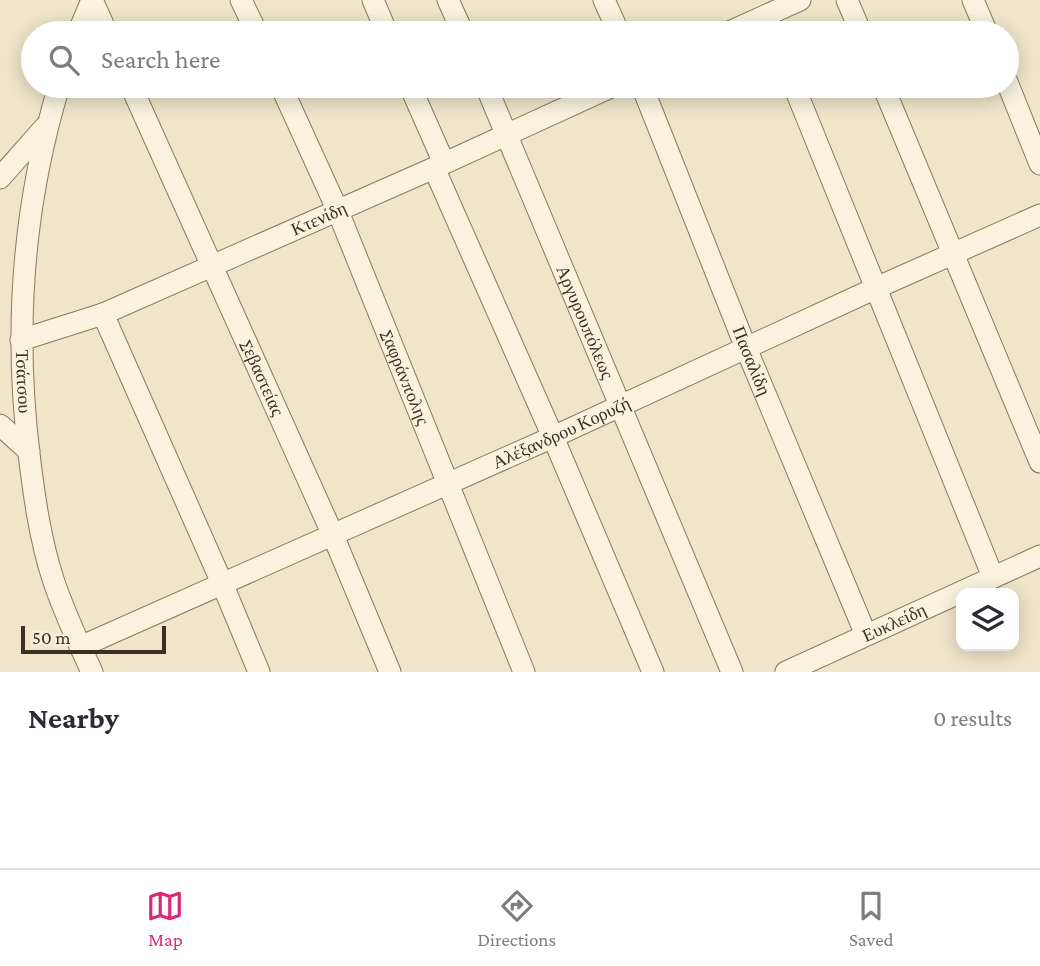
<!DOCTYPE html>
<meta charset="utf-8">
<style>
body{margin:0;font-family:"Crimson Pro",serif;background:#f7f7f7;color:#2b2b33}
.controls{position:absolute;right:21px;bottom:21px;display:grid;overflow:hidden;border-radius:14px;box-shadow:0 4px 18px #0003}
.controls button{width:63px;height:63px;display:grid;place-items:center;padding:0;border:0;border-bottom:2px solid #e1e1e2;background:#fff;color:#2b2b33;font:35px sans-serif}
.scale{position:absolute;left:21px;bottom:18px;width:145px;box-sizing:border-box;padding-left:7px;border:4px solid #3b2f22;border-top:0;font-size:19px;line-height:24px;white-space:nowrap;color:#3b2f22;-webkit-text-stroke:5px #f5efda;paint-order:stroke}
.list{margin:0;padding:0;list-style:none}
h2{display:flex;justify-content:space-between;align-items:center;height:91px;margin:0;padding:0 28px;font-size:30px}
h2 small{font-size:23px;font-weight:400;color:#7c7c81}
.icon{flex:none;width:38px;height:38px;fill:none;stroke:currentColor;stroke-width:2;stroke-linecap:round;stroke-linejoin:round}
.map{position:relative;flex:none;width:1040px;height:672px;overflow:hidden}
.search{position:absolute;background:#fff;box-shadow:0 4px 18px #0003;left:21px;right:21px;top:21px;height:77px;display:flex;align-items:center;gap:18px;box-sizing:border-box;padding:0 24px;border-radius:38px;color:#7c7c81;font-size:26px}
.sheet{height:196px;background:#fff}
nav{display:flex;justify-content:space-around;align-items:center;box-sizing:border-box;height:98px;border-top:2px solid #e1e1e2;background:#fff;font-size:19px;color:#7c7c81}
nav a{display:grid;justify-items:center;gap:4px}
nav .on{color:#db2777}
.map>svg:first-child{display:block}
</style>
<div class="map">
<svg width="1040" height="672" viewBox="0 0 1040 672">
<rect width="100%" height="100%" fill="#eee5ca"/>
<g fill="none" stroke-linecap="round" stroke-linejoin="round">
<g stroke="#8a785f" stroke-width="23">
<g id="minor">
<polyline points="92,0 107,33"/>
<polyline points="241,0 257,33"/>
<polyline points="373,0 387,33"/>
<polyline points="448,0 463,33"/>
<polyline points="604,0 619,33"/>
<polyline points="847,0 861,33"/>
<polyline points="973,0 987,33"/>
<polyline points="78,33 92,0"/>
<polyline points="727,33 800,0"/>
<polyline points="1007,82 1040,164"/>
<path id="s1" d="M59,86c-36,119 -45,244 -30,368 5,41 11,85 24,125 10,31 25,63 39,93"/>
<path id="s2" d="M131,86l201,447 58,139"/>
<path id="s3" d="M281,86l56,123 187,463"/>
<polyline points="410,86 444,163"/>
<path id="s4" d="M486,86l246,586"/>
<path id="s5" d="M642,86l104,262 120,287"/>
<polyline points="794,86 993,577"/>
<polyline points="883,86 1040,462"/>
<polyline points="434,168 553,437 653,672"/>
<polyline points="0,178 45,127"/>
<polyline points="103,314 222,583 259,672"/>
<path id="s6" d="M21,340l82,-26 331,-146 179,-82"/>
<polyline points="0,425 29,451"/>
<path id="s7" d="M80,647l473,-210 323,-149 164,-73"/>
<path id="s8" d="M786,672l254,-116"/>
</g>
</g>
<use href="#minor" stroke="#f8f2de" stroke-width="21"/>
</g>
<g text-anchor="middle" stroke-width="5" stroke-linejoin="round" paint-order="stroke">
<g font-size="18" fill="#3b2f22" stroke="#f5efda">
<text dy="6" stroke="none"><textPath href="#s6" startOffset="322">Κτενίδη</textPath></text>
<text dy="6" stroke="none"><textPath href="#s4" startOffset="256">Αργυρουπόλεως</textPath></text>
<text dy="6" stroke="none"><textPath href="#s5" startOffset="296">Πασαλίδη</textPath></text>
<text dy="6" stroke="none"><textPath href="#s3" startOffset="317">Σαφράνπολης</textPath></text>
<text dy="6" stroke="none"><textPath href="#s2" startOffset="320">Σεβαστείας</textPath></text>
<text dy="6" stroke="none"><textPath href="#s1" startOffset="299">Τσάτσου</textPath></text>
<text dy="6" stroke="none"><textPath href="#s7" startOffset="527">Αλέξανδρου Κορυζή</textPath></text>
<text dy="6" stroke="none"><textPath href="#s8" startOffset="119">Ευκλείδη</textPath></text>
</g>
</g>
</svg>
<div class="controls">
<button><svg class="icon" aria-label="layers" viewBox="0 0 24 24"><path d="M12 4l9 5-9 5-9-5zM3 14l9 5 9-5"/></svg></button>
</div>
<div class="scale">50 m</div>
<div class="search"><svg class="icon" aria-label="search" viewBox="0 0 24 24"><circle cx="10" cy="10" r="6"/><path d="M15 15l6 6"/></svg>Search here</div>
</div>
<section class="sheet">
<h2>Nearby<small>0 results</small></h2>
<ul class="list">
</ul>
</section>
<nav>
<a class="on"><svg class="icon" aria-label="map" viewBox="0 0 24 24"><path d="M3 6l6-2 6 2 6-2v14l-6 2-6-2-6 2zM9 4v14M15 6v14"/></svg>Map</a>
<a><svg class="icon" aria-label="directions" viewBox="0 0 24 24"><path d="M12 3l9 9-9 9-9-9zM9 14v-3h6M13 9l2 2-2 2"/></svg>Directions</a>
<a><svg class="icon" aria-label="saved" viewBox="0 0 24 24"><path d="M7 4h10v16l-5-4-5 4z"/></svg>Saved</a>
</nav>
